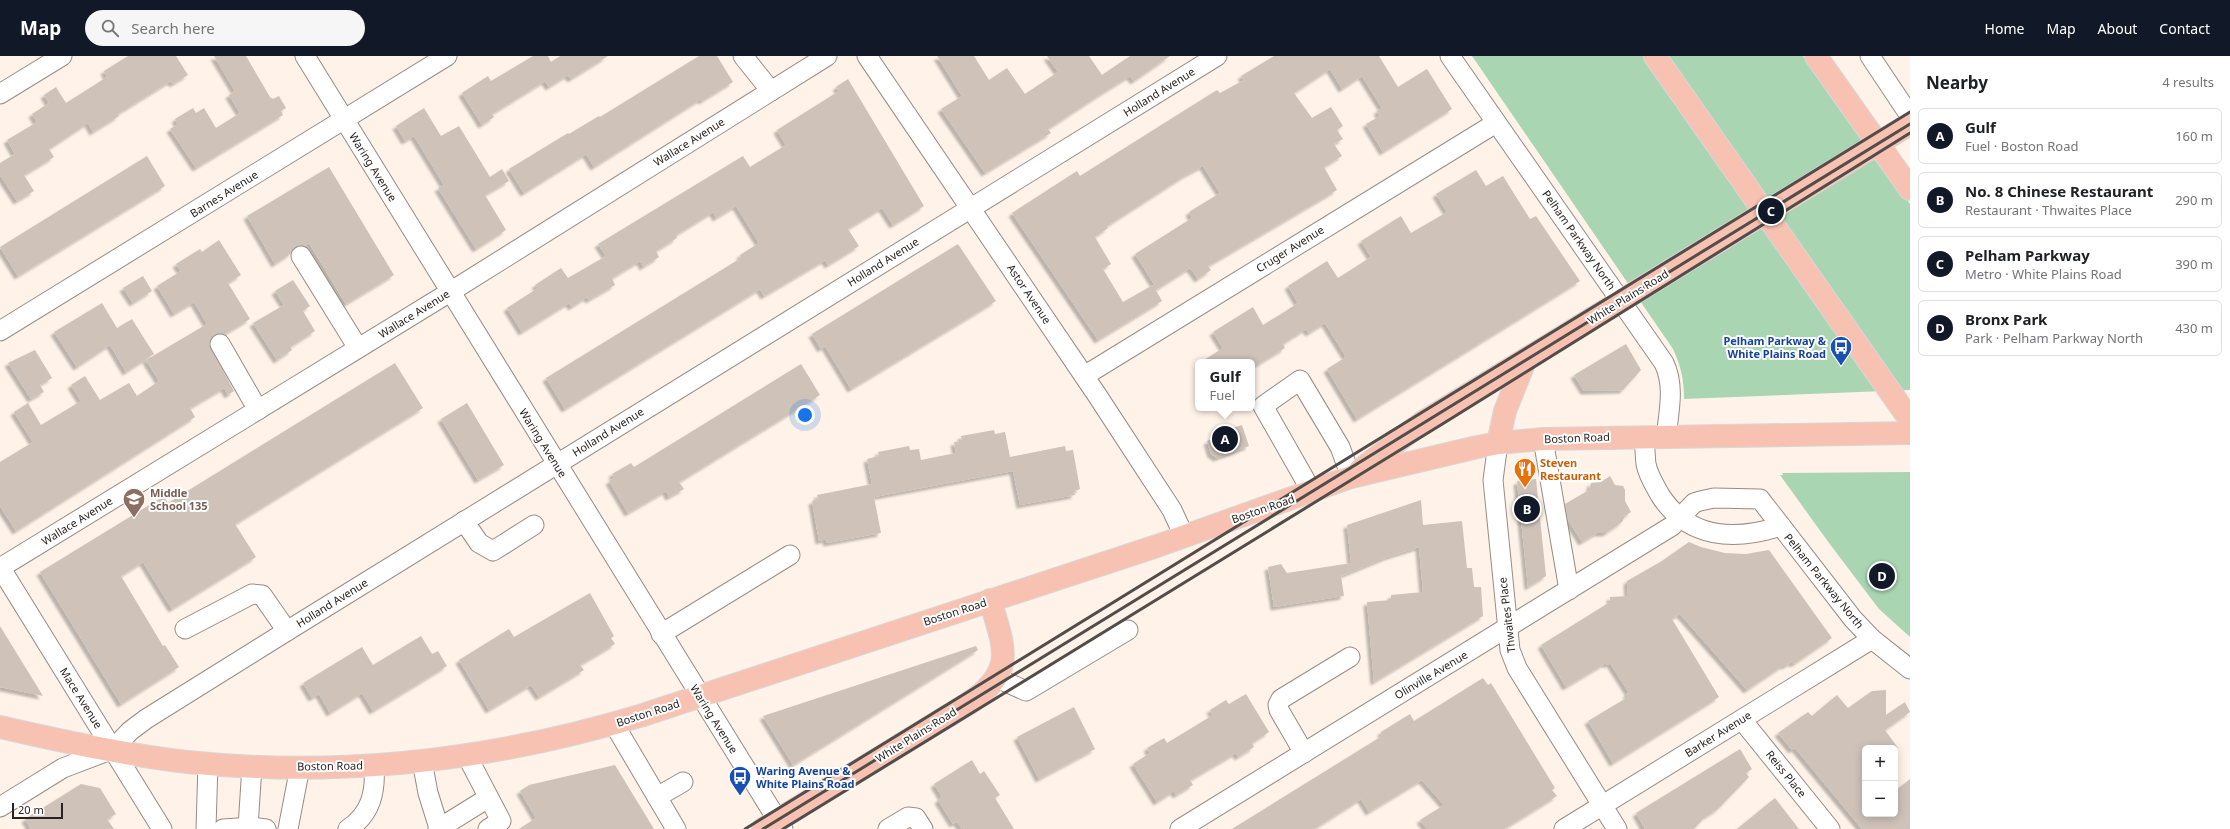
<!DOCTYPE html>
<meta charset="utf-8">
<style>
body{margin:0;font-family:"Noto Sans",sans-serif;background:#f6f6f6;color:#202124}
.controls{position:absolute;right:12px;bottom:12px;display:grid;overflow:hidden;border-radius:6px;box-shadow:0 2px 10px #0003}
.controls button{width:36px;height:36px;display:grid;place-items:center;padding:0;border:0;border-bottom:1px solid #e0e0e0;background:#fff;color:#202124;font:20px sans-serif}
.scale{position:absolute;left:12px;bottom:10px;width:51px;box-sizing:border-box;padding-left:4px;border:2px solid #282320;border-top:0;font-size:11px;line-height:14px;white-space:nowrap;color:#282320;-webkit-text-stroke:3px #fff;paint-order:stroke}
.you{position:absolute;left:805px;top:359px;width:14px;height:14px;margin:-10px;border:3px solid #fff;border-radius:50%;background:#1a73e8;box-shadow:0 0 0 6px #1a73e833}
.badge{display:grid;place-items:center;width:26px;height:26px;border-radius:50%;background:#111827;color:#fff;font-size:13px;font-weight:700}
.pin{position:absolute;translate:-50% -50%;border:2px solid #fff;box-shadow:0 1px 4px #0006}
.popup{position:absolute;left:1195px;top:303px;width:60px;height:52px;box-sizing:border-box;display:grid;place-content:center;border-radius:6px;background:#fff;filter:drop-shadow(0 1px 3px #0005);font-size:13px;white-space:nowrap;color:#757577}
.popup b{font-size:15px;color:#202124}
.popup::after{content:'';position:absolute;left:50%;top:100%;margin-left:-8px;border:8px solid transparent;border-top-color:#fff}
.list{margin:0;padding:0;list-style:none}
h2{display:flex;justify-content:space-between;align-items:center;height:52px;margin:0;padding:0 16px;font-size:17px}
h2 small{font-size:13px;font-weight:400;color:#757577}
.list li{display:grid;grid-template-columns:26px 1fr auto;gap:12px;align-items:center;box-sizing:border-box;height:56px;margin:0 8px 8px;padding:0 8px;border:1px solid #e0e0e0;border-radius:6px}
.list b{display:block;font-size:15px;white-space:nowrap}
.list p{margin:0;font-size:13px;white-space:nowrap;color:#757577}
.list em{font-size:13px;font-style:normal;color:#757577}
.icon{flex:none;width:22px;height:22px;fill:none;stroke:currentColor;stroke-width:2;stroke-linecap:round;stroke-linejoin:round}
.map{position:relative;flex:none;width:1910px;height:773px;overflow:hidden}
header{display:flex;align-items:center;gap:24px;box-sizing:border-box;height:56px;padding:0 20px;background:#111827;color:#fff}
header strong{font-size:19px}
nav{display:flex;gap:22px;margin-inline-start:auto;font-size:14px}
.search{width:280px;height:36px;background:#f6f6f6;display:flex;align-items:center;gap:10px;box-sizing:border-box;padding:0 14px;border-radius:22px;color:#757577;font-size:15px}
main{display:flex}
aside{flex:1;background:#fff}
.map>svg:first-child{display:block}
</style>
<header>
<strong>Map</strong>
<div class="search"><svg class="icon" aria-label="search" viewBox="0 0 24 24"><circle cx="10" cy="10" r="6"/><path d="M15 15l6 6"/></svg>Search here</div>
<nav><a>Home</a><a>Map</a><a>About</a><a>Contact</a></nav>
</header>
<main>
<div class="map">
<svg width="1910" height="773" viewBox="0 0 1910 773">
<defs>
<filter id="shadow"><feDropShadow dx="-3.5" dy="3.5" stdDeviation="1" flood-color="#0004"/></filter>
</defs>
<rect width="100%" height="100%" fill="#fff3e9"/>
<g fill="#aad5b3">
<path d="M1472,0h331l90,127 2,-1 15,22v186l-226,9c0,-19 -3,-33 -11,-50z"/>
<polygon points="1910,416 1910,581 1879,553 1829,487 1780,419 1783,419 1782,417"/>
</g>
<g fill="#cec2b9" filter="url(#shadow)">
<polygon points="128,0 176,0 188,19 173,28 171,25 118,58 119,60 93,76 88,67 49,93 54,101 24,119 34,135 17,145 0,119 0,107 15,98 7,84 37,66 32,58 49,47 44,39 56,31 66,47 107,21 104,15"/>
<polygon points="214,0 246,0 270,41 273,43 279,40 286,52 281,55 283,59 196,112 170,73 178,68 175,63 193,52 196,57 204,52 216,72 240,57 229,39 235,35"/>
<polygon points="533,0 548,0 551,6 560,0 608,0 571,23 568,19 549,31 545,25 492,58 494,61 482,69 462,37 488,20 491,25"/>
<polygon points="699,0 717,0 733,26 702,45 701,43 594,111 586,98 524,137 509,113 568,77 569,78 599,60 600,61"/>
<polygon points="937,0 974,0 989,24 1007,12 1025,38 1058,16 1047,0 1089,0 1102,19 1130,0 1170,0 1134,25 1130,20 1098,40 1048,73 1051,77 985,117 941,53 962,40"/>
<polygon points="1274,0 1379,0 1398,31 1427,13 1452,53 1383,96 1366,68 1380,60 1377,55 1382,52 1362,20 1342,33 1330,13 1294,37 1312,62 1331,51 1343,70 1337,74 1343,83 1334,88 1342,100 1324,111 1337,134 1208,210 1211,214 1198,223 1190,212 1157,233 1135,198 1192,162 1189,156 1220,137 1203,110 1186,119 1107,170 1108,172 1095,181 1111,208 1103,213 1123,246 1153,229 1162,245 1098,284 1012,157 1077,115 1080,120 1217,34 1220,37 1244,24 1241,20"/>
<polygon points="848,23 924,150 893,169 882,152 848,173 859,190 828,209 825,204 764,240 760,233 565,353 546,322 741,202 740,199 759,187 736,150 716,162 713,156 676,179 677,182 656,195 659,201 643,211 640,205 612,222 615,229 589,244 587,241 572,251 569,247 522,276 507,252 538,232 535,229 561,212 568,222 606,200 598,188 743,100 750,111 786,89 777,74 839,35 836,31"/>
<polygon points="424,52 441,80 459,70 490,121 502,113 509,125 485,139 506,174 476,193 438,132 444,129 414,80 405,85 396,70"/>
<polygon points="147,100 165,130 18,220 0,191"/>
<polygon points="329,111 394,219 346,248 309,187 304,190 296,190 290,198 275,208 247,160"/>
<polygon points="1476,114 1486,130 1503,120 1530,163 1536,160 1580,225 1357,363 1327,313 1346,301 1325,267 1309,277 1306,273 1295,280 1283,288 1285,292 1252,312 1252,306 1201,306 1223,292 1213,276 1253,251 1263,269 1281,258 1298,247 1288,230 1327,205 1338,222 1371,201 1361,185 1401,160 1411,177 1447,156 1436,138"/>
<polygon points="219,184 241,219 228,227 250,263 225,278 214,279 209,288 234,335 228,339 224,332 190,352 195,361 16,475 0,450 0,406 33,386 14,356 28,347 41,369 81,345 71,329 85,320 100,344 129,327 137,340 159,325 146,304 207,268 194,246 174,258 157,230 181,215 176,208 200,193 202,196"/>
<polygon points="958,188 996,245 851,333 825,290 821,293 812,278"/>
<polygon points="143,220 152,235 133,247 123,232"/>
<polygon points="293,224 310,250 303,255 315,275 290,291 292,294 277,304 253,267 284,249 275,235"/>
<polygon points="102,247 117,272 132,263 154,298 126,316 110,289 77,311 54,276"/>
<polygon points="1626,288 1641,314 1623,334 1584,335 1574,319"/>
<polygon points="35,294 52,322 40,329 44,336 31,343 8,307"/>
<polygon points="395,307 423,352 235,468 256,501 172,553 143,506 121,520 163,590 165,589 179,611 121,648 40,516 164,440 168,447"/>
<polygon points="801,308 820,339 679,426 684,433 669,441 666,435 628,457 609,425 614,422 612,418 631,407 634,411 639,408"/>
<polygon points="467,347 504,409 478,424 441,363"/>
<polygon points="1242,369 1249,390 1217,402 1211,398 1207,385 1222,379 1220,376"/>
<polygon points="994,374 995,378 1005,376 1010,401 1065,390 1066,395 1073,394 1080,433 1074,435 1075,439 1020,449 1013,415 874,441 881,477 827,487 826,483 819,485 812,445 818,443 817,439 872,428 867,403 879,400 878,396 909,390 910,394 919,393 921,404 956,397 954,386 962,385 961,380"/>
<polygon points="1610,420 1615,429 1623,430 1625,434 1625,445 1631,456 1625,460 1622,466 1606,477 1597,477 1582,486 1568,464 1565,448 1589,434 1591,427 1601,426"/>
<polygon points="1536,423 1546,520 1528,531 1517,425"/>
<polygon points="1421,444 1423,469 1462,465 1467,512 1472,512 1474,531 1481,531 1483,560 1374,626 1367,546 1391,544 1391,539 1423,536 1419,491 1387,501 1341,520 1344,540 1274,551 1268,511 1281,508 1287,517 1351,507 1347,469"/>
<polygon points="1689,486 1701,491 1725,497 1746,498 1769,494 1832,582 1794,608 1792,606 1785,610 1784,609 1747,634 1680,558 1672,563 1719,641 1613,707 1588,665 1628,641 1626,638 1629,637 1610,607 1607,609 1606,607 1566,631 1541,589 1610,546 1610,541 1628,540 1627,525 1662,505"/>
<polygon points="590,537 614,580 611,582 615,588 580,609 584,614 539,641 531,629 489,654 459,604 509,573 514,581"/>
<polygon points="0,570 43,640 0,631"/>
<polygon points="421,580 432,598 438,595 447,610 373,655 362,637 330,657 319,638 312,642 303,627 362,591 373,609"/>
<polygon points="976,590 978,594 793,709 763,660"/>
<polygon points="1483,622 1488,629 1491,627 1555,732 1552,734 1557,740 1504,773 1427,773 1420,764 1444,749 1422,724 1369,756 1361,743 1314,773 1232,773 1382,680 1381,676 1410,658 1414,665"/>
<polygon points="1886,634 1886,659 1905,646 1910,656 1885,674 1898,692 1865,692 1865,758 1895,758 1895,735 1910,723 1910,773 1862,773 1795,692 1792,694 1778,677 1808,656 1812,660 1837,639 1848,652 1872,635"/>
<polygon points="1246,638 1269,676 1252,687 1254,691 1238,701 1236,697 1190,724 1193,729 1176,739 1174,735 1157,746 1133,708 1150,697 1147,692 1164,682 1167,687 1213,659 1210,654 1226,644 1229,648"/>
<polygon points="1074,651 1095,693 1039,723 1017,681"/>
<polygon points="1740,693 1752,713 1746,717 1749,721 1718,753 1705,761 1694,773 1645,773 1636,757"/>
<polygon points="972,704 980,718 984,715 1000,739 995,742 1014,773 962,773 957,766 953,768 938,744 942,741 934,728"/>
<polygon points="615,709 654,773 519,773 536,762 520,735 529,729"/>
<polygon points="81,728 100,732 116,758 107,763 114,773 31,773 25,763"/>
<polygon points="1775,742 1799,773 1737,773"/>
</g>
<g fill="none" stroke-linecap="round" stroke-linejoin="round">
<g stroke="#978c83" stroke-width="21">
<g id="minor">
<polyline points="305,0 783,773"/>
<polyline points="743,0 771,35"/>
<polyline points="867,0 1097,339 1172,454 1184,480"/>
<path d="M1450,0l214,307c11,23 5,48 2,74"/>
<polyline points="1870,0 1910,60"/>
<polyline points="0,38 62,0"/>
<polyline points="301,200 358,292"/>
<polyline points="0,275 447,0"/>
<polyline points="220,288 258,354"/>
<polyline points="1084,320 1496,67"/>
<path d="M1644,381c1,9 1,18 2,27 2,11 9,22 14,31 28,44 75,46 121,31"/>
<polyline points="1543,383 1569,534"/>
<polyline points="1498,387 1493,424 1510,594 1517,612 1617,773"/>
<polyline points="1312,436 1263,350 1300,324 1340,391 1351,421"/>
<polyline points="464,465 479,487 493,495 534,469"/>
<polyline points="0,511 162,773"/>
<polyline points="0,512 450,236 827,0"/>
<polyline points="185,573 252,538 262,539 287,575"/>
<polyline points="661,578 790,499"/>
<polyline points="997,622 1026,635 1128,574"/>
<polyline points="1742,664 1830,773"/>
<polyline points="614,668 676,773"/>
<polyline points="1304,697 1279,654 1278,649 1281,643 1350,601"/>
<polyline points="467,700 501,765 488,773"/>
<polyline points="422,705 428,737 439,772"/>
<polyline points="657,741 683,726"/>
<polyline points="0,751 63,712 113,693 130,675 146,663 287,575 1217,0"/>
<polyline points="248,771 252,710"/>
<polyline points="206,773 208,707"/>
<polyline points="223,773 252,771 266,773"/>
<polyline points="288,773 300,711"/>
<path d="M348,773c23,-15 28,-37 26,-64"/>
<polyline points="438,773 488,742"/>
<polyline points="888,773 908,761 916,762 923,773"/>
<polyline points="1180,773 1672,470 1694,447 1700,445 1714,442 1760,443 1853,563 1872,583 1910,613"/>
<polyline points="1564,773 1872,583"/>
</g>
</g>
<g stroke="#d8d7d7" stroke-width="24">
<g id="major">
<polyline points="1655,0 1910,364"/>
<polyline points="1816,0 1910,133"/>
<polyline points="1498,387 1505,355 1525,305"/>
<polyline points="1360,414 1423,366 1910,68"/>
<path d="M0,671c60,14 125,28 187,35 155,16 307,-2 456,-47l514,-169 194,-69 122,-29 25,-5 45,-4 367,-6"/>
<path d="M763,773l206,-126c48,-33 35,-55 21,-103"/>
</g>
</g>
<use href="#minor" stroke="#fff" stroke-width="19"/>
<use href="#major" stroke="#f8c2b2" stroke-width="22"/>
<g stroke="#534c48" stroke-width="3">
<polyline points="745,773 1910,56"/>
<polyline points="763,773 1910,68"/>
<polyline points="783,773 1444,367 1910,77"/>
</g>
</g>
<defs>
<g id="bus-pin" transform="scale(1.15)"><path d="M0 17L-7.5 6A9.5 9.5 0 1 1 7.5 6Z" fill="#1a4fb4" stroke="#fff"/><path d="M-5-6H5V4H4V6H2V4H-2V6H-4V4H-5ZM-3.5-4V0h7V-4ZM-3.5 1.2v1.5H-2V1.2ZM2 1.2v1.5H3.5V1.2Z" fill="#fff"/></g>
<g id="restaurant-pin" transform="scale(1.15)"><path d="M0 17L-7.5 6A9.5 9.5 0 1 1 7.5 6Z" fill="#e8710a" stroke="#fff"/><path d="M-5-6h1v4h1v-4h1v4h1v-4h1v5L-1.5 .5V6h-2V.5L-5-1ZM5-6V6H3V1.5H1.5Q1.5-4 5-6Z" fill="#fff"/></g>
<g id="school-pin" transform="scale(1.15)"><path d="M0 17L-7.5 6A9.5 9.5 0 1 1 7.5 6Z" fill="#8d6e63" stroke="#fff"/><path d="M0-5L7-2L0 1L-7-2ZM-4 1L0 2.5L4 1V4Q0 6-4 4Z" fill="#fff"/></g>
</defs>
<g fill-rule="evenodd">
<use href="#bus-pin" x="1841" y="291"/>
<use href="#restaurant-pin" x="1525" y="413"/>
<use href="#school-pin" x="134" y="443"/>
<use href="#bus-pin" x="740" y="721"/>
</g>
<g text-anchor="middle" stroke-width="4" stroke-linejoin="round" paint-order="stroke">
<g font-size="11" fill="#282320" stroke="#fff">
<text transform="translate(1159 36) rotate(-32)" y="4">Holland Avenue</text>
<text transform="translate(689 86) rotate(-32)" y="4">Wallace Avenue</text>
<text transform="translate(373 111) rotate(58)" y="4">Waring Avenue</text>
<text transform="translate(224 138) rotate(-32)" y="4">Barnes Avenue</text>
<text transform="translate(1579 184) rotate(55)" y="4">Pelham Parkway North</text>
<text transform="translate(1290 193) rotate(-32)" y="4">Cruger Avenue</text>
<text transform="translate(883 206) rotate(-32)" y="4">Holland Avenue</text>
<text transform="translate(1029 238) rotate(56)" y="4">Astor Avenue</text>
<text transform="translate(1628 241) rotate(-32)" y="4">White Plains Road</text>
<text transform="translate(414 258) rotate(-32)" y="4">Wallace Avenue</text>
<text transform="translate(608 376) rotate(-32)" y="4">Holland Avenue</text>
<text transform="translate(1577 382) rotate(-2)" y="4">Boston Road</text>
<text transform="translate(543 387) rotate(58)" y="4">Waring Avenue</text>
<text transform="translate(1263 453) rotate(-19)" y="4">Boston Road</text>
<text transform="translate(77 465) rotate(-32)" y="4">Wallace Avenue</text>
<text transform="translate(1824 525) rotate(51)" y="4">Pelham Parkway North</text>
<text transform="translate(332 547) rotate(-32)" y="4">Holland Avenue</text>
<text transform="translate(955 556) rotate(-18)" y="4">Boston Road</text>
<text transform="translate(1507 559) rotate(-97)" y="4">Thwaites Place</text>
<text transform="translate(1431 619) rotate(-31)" y="4">Olinville Avenue</text>
<text transform="translate(81 642) rotate(58)" y="4">Mace Avenue</text>
<text transform="translate(648 657) rotate(-18)" y="4">Boston Road</text>
<text transform="translate(714 663) rotate(58)" y="4">Waring Avenue</text>
<text transform="translate(1718 678) rotate(-32)" y="4">Barker Avenue</text>
<text transform="translate(916 679) rotate(-32)" y="4">White Plains Road</text>
<text transform="translate(330 710) rotate(-1)" y="4">Boston Road</text>
<text transform="translate(1786 718) rotate(51)" y="4">Reiss Place</text>
</g>
<g font-size="11" font-weight="bold" fill="#164399" stroke="#fff" text-anchor="end">
<text x="1826" y="289">Pelham Parkway &amp;<tspan x="1826" dy="13">White Plains Road</tspan></text>
<text x="756" y="719" text-anchor="start">Waring Avenue &amp;<tspan x="756" dy="13">White Plains Road</tspan></text>
</g>
<g font-size="11" font-weight="bold" fill="#c56008" stroke="#fff" text-anchor="start">
<text x="1540" y="411">Steven<tspan x="1540" dy="13">Restaurant</tspan></text>
</g>
<g font-size="11" font-weight="bold" fill="#785e54" stroke="#fff" text-anchor="start">
<text x="150" y="441">Middle<tspan x="150" dy="13">School 135</tspan></text>
</g>
</g>
</svg>
<div class="controls">
<button>+</button>
<button>−</button>
</div>
<div class="scale">20 m</div>
<div class="you"></div>
<div class="pin badge" style="left:1225px;top:383px">A</div>
<div class="popup"><b>Gulf</b>Fuel</div>
<div class="pin badge" style="left:1527px;top:453px">B</div>
<div class="pin badge" style="left:1771px;top:155px">C</div>
<div class="pin badge" style="left:1882px;top:520px">D</div>
</div>
<aside>
<h2>Nearby<small>4 results</small></h2>
<ul class="list">
<li><span class="badge">A</span><div><b>Gulf</b><p>Fuel · Boston Road</p></div><em>160 m</em></li>
<li><span class="badge">B</span><div><b>No. 8 Chinese Restaurant</b><p>Restaurant · Thwaites Place</p></div><em>290 m</em></li>
<li><span class="badge">C</span><div><b>Pelham Parkway</b><p>Metro · White Plains Road</p></div><em>390 m</em></li>
<li><span class="badge">D</span><div><b>Bronx Park</b><p>Park · Pelham Parkway North</p></div><em>430 m</em></li>
</ul>
</aside>
</main>
